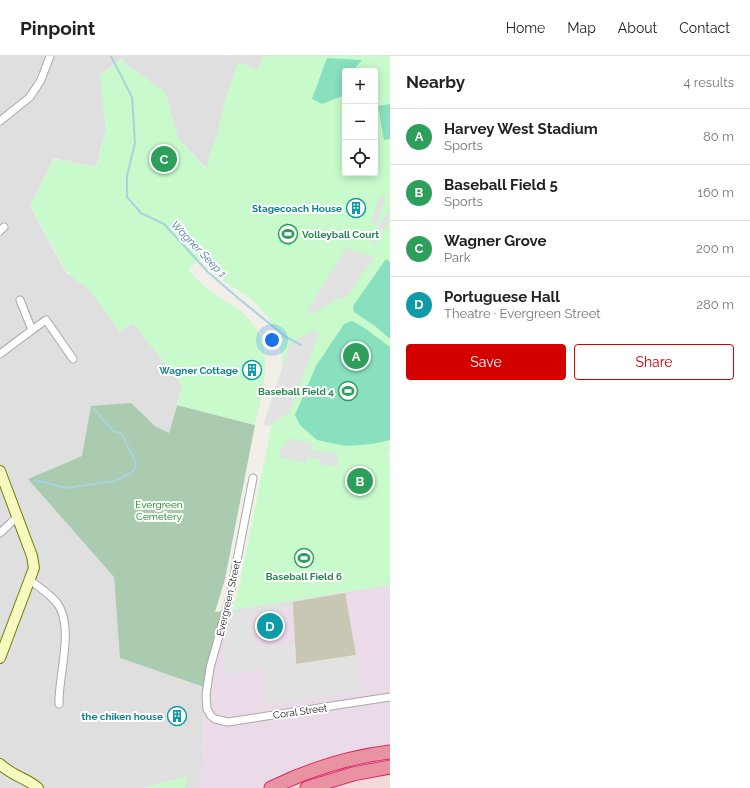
<!DOCTYPE html>
<meta charset="utf-8">
<style>
body{margin:0;font-family:Raleway,sans-serif;background:#f2f2f2;color:#222}
.controls{position:absolute;right:12px;top:12px;display:grid;overflow:hidden;border-radius:4px;box-shadow:0 2px 10px #0003}
.controls button{width:36px;height:36px;display:grid;place-items:center;padding:0;border:0;border-bottom:1px solid #e0e0e0;background:#fff;color:#222;font:20px sans-serif}
.you{position:absolute;left:272px;top:284px;width:14px;height:14px;margin:-10px;border:3px solid #fff;border-radius:50%;background:#1a73e8;box-shadow:0 0 0 6px #1a73e833}
.badge{display:grid;place-items:center;width:26px;height:26px;border-radius:50%;background:#d40000;color:#fff;font-size:13px;font-weight:700}
.pin{position:absolute;translate:-50% -50%;border:2px solid #fff;box-shadow:0 1px 4px #0006}
.list{margin:0;padding:0;list-style:none}
h2{display:flex;justify-content:space-between;align-items:center;height:52px;margin:0;padding:0 16px;font-size:17px}
h2 small{font-size:13px;font-weight:400;color:#767676}
.list li{display:grid;grid-template-columns:26px 1fr auto;gap:12px;align-items:center;box-sizing:border-box;height:56px;padding:0 16px;border-top:1px solid #e0e0e0}
.list b{display:block;font-size:15px;white-space:nowrap}
.list p{margin:0;font-size:13px;white-space:nowrap;color:#767676}
.list em{font-size:13px;font-style:normal;color:#767676}
.actions{display:flex;gap:8px;padding:12px 16px}
.actions a{flex:1;padding:9px 0;border:1px solid #d40000;border-radius:4px;text-align:center;font-size:14px;color:#d40000}
.actions .main{background:#d40000;color:#fff}
.icon{flex:none;width:22px;height:22px;fill:none;stroke:currentColor;stroke-width:2;stroke-linecap:round;stroke-linejoin:round}
.map{position:relative;flex:none;width:390px;height:732px;overflow:hidden}
header{display:flex;align-items:center;gap:24px;box-sizing:border-box;height:56px;padding:0 20px;background:#fff;border-bottom:1px solid #e0e0e0}
header strong{font-size:19px}
nav{display:flex;gap:22px;margin-inline-start:auto;font-size:14px}
main{display:flex}
aside{flex:1;background:#fff}
.map>svg:first-child{display:block}
</style>
<header>
<strong>Pinpoint</strong>
<nav><a>Home</a><a>Map</a><a>About</a><a>Contact</a></nav>
</header>
<main>
<div class="map">
<svg width="390" height="732" viewBox="0 0 390 732">
<rect width="100%" height="100%" fill="#f2efe9"/>
<polygon fill="#e0dfdf" points="0,0 263,0 258,13 238,7 225,45 218,76 208,104 208,114 178,82 165,36 125,8 122,2 100,19 106,73 96,111 54,102 30,150 66,217 86,228 120,276 133,267 182,329 169,377 155,370 131,347 82,400 29,423 114,521 121,602 204,631 203,708 200,732 0,732"/>
<polygon fill="#f2dad9" points="390,704 390,732 289,732 332,716 353,710"/>
<polygon fill="#ebdbe8" points="390,529 390,704 353,710 332,716 289,732 200,732 203,708 205,626 225,555"/>
<polygon fill="#c7c7b4" points="345,537 356,599 296,608 293,546"/>
<polygon fill="#aacbaf" points="131,347 155,370 169,377 177,349 255,369 225,523 215,556 225,555 204,631 120,602 114,521 28,423 82,400 91,350"/>
<g fill="#c8facc" fill-rule="evenodd">
<path d="M263,0h127v396l-2,1 2,14v118l-157,25 7,-27 42,-211c1,-30 -11,-58 -35,-76 -10,-7 -20,-12 -29,-19 -6,-5 -12,-12 -17,-18l-13,10c9,12 22,22 34,30 5,4 11,6 16,10 41,31 26,74 17,116l-78,-20 5,-20 -49,-62 -13,9 -33,-45 -9,-5 -14,-13 -9,-19 -25,-44 24,-47 43,8 9,-37 -6,-54 23,-18 2,6 40,28 13,46 29,32 1,-10 10,-28 7,-31 13,-39 20,7zM345,15h30v102h-30z"/>
<polygon points="188,720 185,732 144,732 145,731"/>
</g>
<g fill="#88e0be">
<polygon points="327,2 362,4 355,12 356,15 345,15 345,39 322,48 312,43"/>
<polygon points="390,48 390,83 384,84 378,50"/>
<polygon points="286,167 297,171 290,190 279,186"/>
<polygon points="386,203 390,206 390,283 375,270 354,256 353,250"/>
<polygon points="352,265 363,271 390,291 390,384 372,388 346,390 317,384 300,369 295,359 316,310 344,268"/>
</g>
<g fill="#e2e2e2">
<polygon points="381,138 385,143 377,168 374,170 371,166"/>
<polygon points="390,153 390,164 374,189 370,183"/>
<polygon points="346,192 374,201 346,242 339,242 311,258 307,255"/>
<polygon points="314,274 319,277 289,357 269,370 263,369 290,288"/>
<polygon points="288,382 312,388 311,394 337,397 338,410 320,409 321,403 307,401 306,407 279,401 280,394 286,388"/>
<polygon points="292,546 292,552 251,558 256,590 266,588 267,590 295,587 296,608 356,599 362,635 266,649 263,613 222,620 231,555"/>
</g>
<g fill="none" stroke-linecap="round" stroke-linejoin="round">
<g stroke="#aad3df" stroke-width="2">
<polyline points="111,0 132,41 135,87 127,120 127,141 141,157 164,168 208,216 238,242 286,281 301,289"/>
<polyline points="35,424 66,432 115,425 131,417 135,412 136,407 121,377 113,375 94,353"/>
</g>
<g stroke="#a9a9a9" stroke-width="9">
<g id="street">
<polyline points="0,65 30,41 41,24 50,0"/>
<polyline points="0,175 4,171"/>
<polyline points="20,244 32,274 46,264 73,303"/>
<polyline points="0,298 32,274"/>
<polyline points="253,422 230,540 210,612 206,639 207,653 211,660 215,663 228,666 390,641"/>
<polyline points="0,477 18,460"/>
<path d="M29,523c9,8 20,14 28,24 18,24 1,73 2,101"/>
</g>
</g>
<g stroke="#707d05" stroke-width="12">
<g id="secondary">
<polyline points="0,415 32,500 34,512 0,602"/>
<path d="M0,708c11,11 26,14 38,24"/>
</g>
</g>
<g stroke="#dc2a67" stroke-width="15">
<g id="highway">
<path d="M271,732c37,-18 78,-31 119,-36"/>
<polyline points="307,732 353,718 390,711"/>
</g>
</g>
<use href="#street" stroke="#fff" stroke-width="7"/>
<use href="#secondary" stroke="#f7fabf" stroke-width="10"/>
<use href="#highway" stroke="#e892a2" stroke-width="13"/>
</g>
<defs>
<g id="building-ring" transform="scale(1)"><circle r="9.5" fill="#fff" stroke="#0f9aa8" stroke-width="1.5"/><path d="M-4-6H4V6H1V3H-1V6H-4ZM-2.5-4.3h1.7v1.8h-1.7ZM.8-4.3h1.7v1.8H.8ZM-2.5-1h1.7V.8h-1.7ZM.8-1h1.7V.8H.8Z" fill="#0f9aa8"/></g>
<g id="stadium-ring" transform="scale(1)"><circle r="9.5" fill="#fff" stroke="#2e9e5b" stroke-width="1.5"/><path d="M0-5a6.5 5 0 1 0 0 10a6.5 5 0 1 0 0-10ZM-3.5-1.8h7v3.6h-7Z" fill="#2e9e5b"/></g>
</defs>
<g fill-rule="evenodd">
<use href="#building-ring" x="356" y="152"/>
<use href="#stadium-ring" x="288" y="178"/>
<use href="#building-ring" x="252" y="314"/>
<use href="#stadium-ring" x="348" y="335"/>
<use href="#stadium-ring" x="304" y="502"/>
<use href="#building-ring" x="177" y="660"/>
</g>
<g text-anchor="middle" stroke-width="4" stroke-linejoin="round" paint-order="stroke">
<g font-size="10" font-weight="bold" fill="#0d838f" stroke="#fff" text-anchor="end">
<text x="342" y="156">Stagecoach House</text>
<text x="238" y="318">Wagner Cottage</text>
<text x="163" y="664">the chiken house</text>
</g>
<g font-size="10" font-weight="bold" fill="#27864d" stroke="#fff" text-anchor="start">
<text x="302" y="182">Volleyball Court</text>
<text x="334" y="339" text-anchor="end">Baseball Field 4</text>
<text x="304" y="524" text-anchor="middle">Baseball Field 6</text>
</g>
<g font-size="10" fill="#0c8416" stroke="#fff">
<text x="159" y="452">Evergreen<tspan x="159" dy="12">Cemetery</tspan></text>
</g>
<g font-size="10" fill="#222" stroke="#fff">
<text transform="translate(228 542) rotate(-77)" y="4">Evergreen Street</text>
<text transform="translate(300 655) rotate(-8)" y="4">Coral Street</text>
</g>
<g font-size="11" font-style="italic" fill="#4a7aab" stroke="#fff">
<text transform="translate(199 193) rotate(46)" y="4">Wagner Seep 1</text>
</g>
</g>
</svg>
<div class="controls">
<button>+</button>
<button>−</button>
<button><svg class="icon" aria-label="locate" viewBox="0 0 24 24"><circle cx="12" cy="12" r="6"/><path d="M12 2v4M12 18v4M2 12h4M18 12h4"/></svg></button>
</div>
<div class="you"></div>
<div class="pin badge" style="left:356px;top:300px;background:#2e9e5b">A</div>
<div class="pin badge" style="left:360px;top:425px;background:#2e9e5b">B</div>
<div class="pin badge" style="left:164px;top:103px;background:#2e9e5b">C</div>
<div class="pin badge" style="left:270px;top:570px;background:#0f9aa8">D</div>
</div>
<aside>
<h2>Nearby<small>4 results</small></h2>
<ul class="list">
<li><span class="badge" style="background:#2e9e5b">A</span><div><b>Harvey West Stadium</b><p>Sports</p></div><em>80 m</em></li>
<li><span class="badge" style="background:#2e9e5b">B</span><div><b>Baseball Field 5</b><p>Sports</p></div><em>160 m</em></li>
<li><span class="badge" style="background:#2e9e5b">C</span><div><b>Wagner Grove</b><p>Park</p></div><em>200 m</em></li>
<li><span class="badge" style="background:#0f9aa8">D</span><div><b>Portuguese Hall</b><p>Theatre · Evergreen Street</p></div><em>280 m</em></li>
</ul>
<div class="actions"><a class="main">Save</a><a>Share</a></div>
</aside>
</main>
